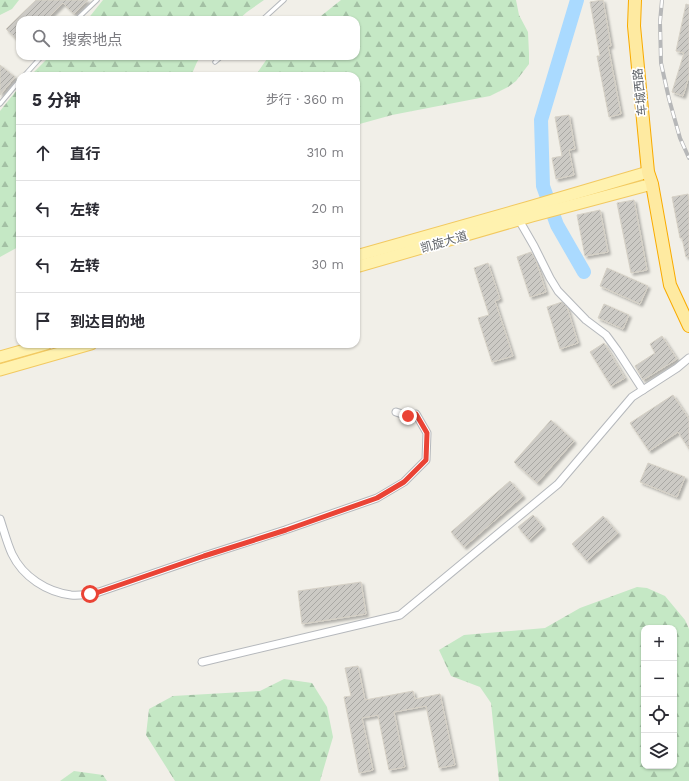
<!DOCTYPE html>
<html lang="zh">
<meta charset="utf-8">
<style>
body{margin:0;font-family:"Work Sans","Noto Sans SC",sans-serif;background:#f7f7f7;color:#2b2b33}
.controls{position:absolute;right:12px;bottom:12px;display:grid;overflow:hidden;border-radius:8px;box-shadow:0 1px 3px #0004}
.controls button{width:36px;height:36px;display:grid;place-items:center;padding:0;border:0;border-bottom:1px solid #e1e1e2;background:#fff;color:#2b2b33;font:20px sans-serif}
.stop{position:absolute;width:12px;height:12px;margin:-9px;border:3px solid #ea4335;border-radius:50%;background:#fff}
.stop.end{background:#ea4335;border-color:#fff;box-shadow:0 1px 4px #0008}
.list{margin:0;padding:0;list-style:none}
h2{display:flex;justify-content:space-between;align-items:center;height:52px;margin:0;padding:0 16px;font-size:17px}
h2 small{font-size:13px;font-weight:400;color:#7c7c81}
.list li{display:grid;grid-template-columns:26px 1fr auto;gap:12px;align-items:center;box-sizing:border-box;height:56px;padding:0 16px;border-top:1px solid #e1e1e2}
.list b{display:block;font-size:15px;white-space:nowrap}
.list em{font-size:13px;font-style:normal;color:#7c7c81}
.icon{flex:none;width:22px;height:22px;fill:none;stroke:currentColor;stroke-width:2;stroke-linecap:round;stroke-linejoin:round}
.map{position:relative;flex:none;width:689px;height:781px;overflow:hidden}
.search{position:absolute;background:#fff;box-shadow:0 1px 3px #0004;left:16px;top:16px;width:344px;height:44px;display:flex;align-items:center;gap:10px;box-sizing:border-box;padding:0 14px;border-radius:12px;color:#7c7c81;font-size:15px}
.panel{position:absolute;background:#fff;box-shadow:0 1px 3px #0004;left:16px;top:72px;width:344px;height:276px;border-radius:12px}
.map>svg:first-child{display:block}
</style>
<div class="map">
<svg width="689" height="781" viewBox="0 0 689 781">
<defs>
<pattern id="forest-firs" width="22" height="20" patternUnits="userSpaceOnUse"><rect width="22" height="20" fill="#c5e8c5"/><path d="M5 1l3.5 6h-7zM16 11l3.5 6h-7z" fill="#a3c0a4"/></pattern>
<pattern id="building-hatch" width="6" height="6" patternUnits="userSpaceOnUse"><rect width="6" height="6" fill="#cccac5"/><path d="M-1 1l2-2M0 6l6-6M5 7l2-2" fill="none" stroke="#a9a8a4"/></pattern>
<filter id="shadow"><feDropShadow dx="2.5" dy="2.5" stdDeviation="1" flood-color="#0004"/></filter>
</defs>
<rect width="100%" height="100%" fill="#f1efe8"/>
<g fill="url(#forest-firs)" fill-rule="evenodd">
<polygon points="0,0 19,0 12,9 0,15"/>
<polygon points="103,0 264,0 247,12 238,20 87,20"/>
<polygon points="341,0 516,0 519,15 528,32 529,54 529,64 516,81 508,87 490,96 392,115 356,125 356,76 255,76 269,56 356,56 356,20 316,20"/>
<polygon points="50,56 201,56 197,62 191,76 30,76"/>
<polygon points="20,86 20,246 0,257 0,111"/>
<path d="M637,587l10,1 18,8 20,24 4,9v152h-190l-8,-78 -11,-16 -29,-11 -12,-26 25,-15 81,-7 35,-20zM644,628h30v138h-30z"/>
<polygon points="284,679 312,683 327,707 333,737 320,781 175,781 146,735 149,709 173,696 260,691"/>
<polygon points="74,771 103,775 107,781 60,781"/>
</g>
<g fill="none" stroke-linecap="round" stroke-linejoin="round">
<polyline stroke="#aadaff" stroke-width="14" points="577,0 541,120 543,186 557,225 584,272"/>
</g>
<g fill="url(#building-hatch)" stroke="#d6d1c6" filter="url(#shadow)">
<polygon points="36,0 88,0 74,14 63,3 46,20 20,20 20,43 6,29"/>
<polygon points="603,0 611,46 608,46 621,114 609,117 597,56 600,56 590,2"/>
<polygon points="686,4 689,5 689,76 683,96 672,92 684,53 676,51"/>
<polygon points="0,65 15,77 0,95"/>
<polygon points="569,115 575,149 569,150 574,175 556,179 552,158 562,156 555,117"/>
<polygon points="688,194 689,201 689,256 686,257 682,238 680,238 672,197"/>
<polygon points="634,200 647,270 631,273 617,203"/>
<polygon points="600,210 608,252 585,256 577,215"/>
<polygon points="531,252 536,261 546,292 530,297 517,257"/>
<polygon points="488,263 500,299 495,301 513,356 492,362 478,318 489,315 474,268"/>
<polygon points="607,268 648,286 640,304 600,286"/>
<polygon points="562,302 567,307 578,343 560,349 547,307"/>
<polygon points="604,304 629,315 623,329 598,318"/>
<polygon points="662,336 677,359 643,380 635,366 655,353 650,344"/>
<polygon points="604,343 625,378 611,386 590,352"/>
<polygon points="673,395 689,419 689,449 678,432 649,451 630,423"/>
<polygon points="551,420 574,441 537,483 514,462"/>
<polygon points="648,463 685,477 677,497 640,482"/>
<polygon points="510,481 523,496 464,547 451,532"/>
<polygon points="533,515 543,527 529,540 518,527"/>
<polygon points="603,516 618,533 587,561 572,544"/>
<polygon points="361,582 366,614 302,624 298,591"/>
<polygon points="358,666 365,700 413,691 415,699 440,694 455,765 439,768 426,706 394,712 405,767 389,770 378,715 362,718 373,770 359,773 344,697 351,696 345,668"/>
</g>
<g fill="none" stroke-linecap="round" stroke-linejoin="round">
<g stroke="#b5b8bc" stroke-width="5.5">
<g id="service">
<polyline points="76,20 97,0"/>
<polyline points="262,20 284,0"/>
<polyline points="215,62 222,56"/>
<polyline points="24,76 42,56"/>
<polyline points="0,104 20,80"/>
</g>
</g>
<g stroke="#b5b8bc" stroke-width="9">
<g id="minor">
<polyline points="519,220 534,246 550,278 558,291 586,320 606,335 617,350 643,390"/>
<path d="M0,519c4,12 7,24 12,35 11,23 35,38 59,41 10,1 19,-1 28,-3l105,-36 81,-26 92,-32 27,-16 22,-22 1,-27 -11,-19 -8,2 -12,-4"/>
<polyline points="202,662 400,615 558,484 632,397 677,368 689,358"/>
</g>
</g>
<g stroke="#f2c960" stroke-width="13">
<g id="primary">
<polyline points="356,256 529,207 648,172"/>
<polyline points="356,267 532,216 652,184"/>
<polyline points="0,357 46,344"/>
<polyline points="0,370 91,344"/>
</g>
</g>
<g stroke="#f9ab00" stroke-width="14">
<polyline id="trunk" points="635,0 634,26 648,172 652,184 670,285 689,326"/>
</g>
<use href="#service" stroke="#fff" stroke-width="3.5"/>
<use href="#minor" stroke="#fff" stroke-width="7"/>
<use href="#primary" stroke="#fff2af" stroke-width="11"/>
<use href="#trunk" stroke="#feeaa1" stroke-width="12"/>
<g stroke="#b6b7b8" stroke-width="4">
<polyline id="rail" points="662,0 660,22 661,63 669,99 680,138 689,158"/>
</g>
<use href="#rail" stroke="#fff" stroke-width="2.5" stroke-dasharray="8" stroke-linecap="butt"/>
</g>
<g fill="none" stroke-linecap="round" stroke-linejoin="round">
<polyline stroke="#ea4335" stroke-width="5" points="90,594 99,592 204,556 286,530 377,498 404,482 426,460 427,433 416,414 408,416"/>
</g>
<g text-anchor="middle" stroke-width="3.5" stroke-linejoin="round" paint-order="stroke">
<g font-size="12" fill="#5f6368" stroke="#fff">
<text transform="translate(640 92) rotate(-96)" y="4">车城西路</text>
<text transform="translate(444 242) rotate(-16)" y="4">凯旋大道</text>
</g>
</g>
</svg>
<div class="controls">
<button>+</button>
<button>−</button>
<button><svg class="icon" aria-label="locate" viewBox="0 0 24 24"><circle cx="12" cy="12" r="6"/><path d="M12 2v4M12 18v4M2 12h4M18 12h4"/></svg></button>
<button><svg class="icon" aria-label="layers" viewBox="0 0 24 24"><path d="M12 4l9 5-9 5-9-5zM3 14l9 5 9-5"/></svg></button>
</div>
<div class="stop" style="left:90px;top:594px"></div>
<div class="stop end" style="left:408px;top:416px"></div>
<div class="search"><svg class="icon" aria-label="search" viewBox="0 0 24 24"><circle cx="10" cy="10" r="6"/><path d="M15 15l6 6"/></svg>搜索地点</div>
<section class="panel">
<h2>5 分钟<small>步行 · 360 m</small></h2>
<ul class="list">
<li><svg class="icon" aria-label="ahead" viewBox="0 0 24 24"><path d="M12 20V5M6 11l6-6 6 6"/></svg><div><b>直行</b></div><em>310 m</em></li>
<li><svg class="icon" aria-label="left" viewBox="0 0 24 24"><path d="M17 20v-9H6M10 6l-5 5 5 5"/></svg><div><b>左转</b></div><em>20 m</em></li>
<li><svg class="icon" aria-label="left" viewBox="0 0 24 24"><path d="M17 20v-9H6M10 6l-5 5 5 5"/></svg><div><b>左转</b></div><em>30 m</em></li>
<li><svg class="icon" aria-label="arrive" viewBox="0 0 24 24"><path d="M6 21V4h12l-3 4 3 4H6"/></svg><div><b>到达目的地</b></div></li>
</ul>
</section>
</div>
